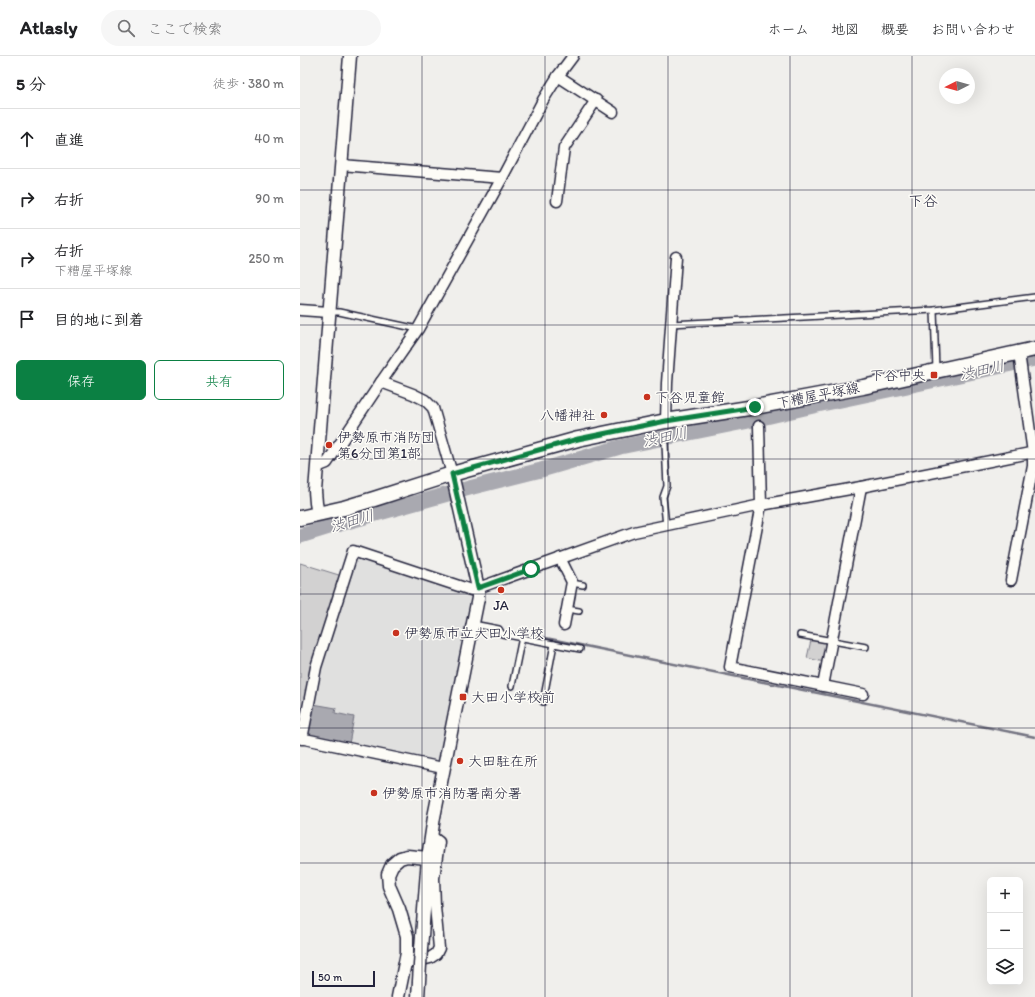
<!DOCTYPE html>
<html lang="ja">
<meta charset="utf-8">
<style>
body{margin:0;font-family:Itim,"Klee One",sans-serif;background:#f6f6f6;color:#202124}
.controls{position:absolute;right:12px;bottom:12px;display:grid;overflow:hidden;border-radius:6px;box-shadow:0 4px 16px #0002}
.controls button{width:36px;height:36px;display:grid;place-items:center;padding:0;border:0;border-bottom:1px solid #e0e0e0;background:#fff;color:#202124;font:20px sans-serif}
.compass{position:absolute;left:639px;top:12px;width:36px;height:36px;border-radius:50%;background:#fff;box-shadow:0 4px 16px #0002;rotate:264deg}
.scale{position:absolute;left:12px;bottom:10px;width:63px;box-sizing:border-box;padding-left:4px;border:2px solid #22223b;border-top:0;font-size:11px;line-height:14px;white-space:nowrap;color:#22223b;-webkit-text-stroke:3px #fdfcf7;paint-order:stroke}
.stop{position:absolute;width:12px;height:12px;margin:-9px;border:3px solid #0b8043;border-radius:50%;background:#fff}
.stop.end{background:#0b8043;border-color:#fff;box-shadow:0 1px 4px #0008}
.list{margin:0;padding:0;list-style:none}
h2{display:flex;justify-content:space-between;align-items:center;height:52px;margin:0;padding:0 16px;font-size:17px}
h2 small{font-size:13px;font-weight:400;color:#757577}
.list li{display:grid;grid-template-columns:26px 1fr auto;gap:12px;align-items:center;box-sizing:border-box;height:60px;padding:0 16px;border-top:1px solid #e0e0e0}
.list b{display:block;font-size:15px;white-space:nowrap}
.list p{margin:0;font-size:13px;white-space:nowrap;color:#757577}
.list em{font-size:13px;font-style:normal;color:#757577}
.actions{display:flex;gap:8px;padding:12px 16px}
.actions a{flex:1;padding:9px 0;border:1px solid #0b8043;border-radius:6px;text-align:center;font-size:14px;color:#0b8043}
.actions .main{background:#0b8043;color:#fff}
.icon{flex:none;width:22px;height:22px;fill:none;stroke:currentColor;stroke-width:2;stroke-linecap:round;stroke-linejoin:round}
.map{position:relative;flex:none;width:735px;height:941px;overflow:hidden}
header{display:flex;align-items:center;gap:24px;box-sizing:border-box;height:56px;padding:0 20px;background:#fff;border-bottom:1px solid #e0e0e0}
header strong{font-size:19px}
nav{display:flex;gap:22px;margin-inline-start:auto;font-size:14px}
.search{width:280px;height:36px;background:#f6f6f6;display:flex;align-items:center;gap:10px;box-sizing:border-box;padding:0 14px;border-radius:22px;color:#757577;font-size:15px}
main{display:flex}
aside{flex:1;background:#fff}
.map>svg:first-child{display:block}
</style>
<header>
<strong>Atlasly</strong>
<div class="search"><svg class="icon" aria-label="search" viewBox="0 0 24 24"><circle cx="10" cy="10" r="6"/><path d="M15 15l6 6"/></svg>ここで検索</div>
<nav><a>ホーム</a><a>地図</a><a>概要</a><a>お問い合わせ</a></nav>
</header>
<main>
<aside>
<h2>5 分<small>徒歩 · 380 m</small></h2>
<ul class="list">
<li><svg class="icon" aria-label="ahead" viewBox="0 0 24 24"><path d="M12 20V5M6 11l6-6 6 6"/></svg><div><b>直進</b></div><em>40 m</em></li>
<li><svg class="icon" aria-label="right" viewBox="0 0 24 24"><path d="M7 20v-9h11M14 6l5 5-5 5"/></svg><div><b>右折</b></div><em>90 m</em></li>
<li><svg class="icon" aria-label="right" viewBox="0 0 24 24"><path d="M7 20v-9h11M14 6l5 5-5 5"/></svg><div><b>右折</b><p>下糟屋平塚線</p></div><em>250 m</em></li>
<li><svg class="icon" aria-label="arrive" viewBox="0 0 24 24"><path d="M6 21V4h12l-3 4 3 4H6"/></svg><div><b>目的地に到着</b></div></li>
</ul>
<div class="actions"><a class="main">保存</a><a>共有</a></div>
</aside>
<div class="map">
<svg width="735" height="941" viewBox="0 0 735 941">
<rect width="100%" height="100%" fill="#f0efec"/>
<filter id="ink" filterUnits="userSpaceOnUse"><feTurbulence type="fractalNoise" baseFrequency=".025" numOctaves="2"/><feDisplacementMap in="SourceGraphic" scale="8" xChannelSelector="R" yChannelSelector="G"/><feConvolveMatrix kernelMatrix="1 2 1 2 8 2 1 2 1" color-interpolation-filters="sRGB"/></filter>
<g filter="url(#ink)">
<polygon fill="#e0e0df" points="57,500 167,535 170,543 138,707 5,680 18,611 53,501"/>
<g fill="#d2d1d1" stroke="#7a7a86">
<polygon points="0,507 42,520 0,677"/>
<polygon points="511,584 528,587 524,606 507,602"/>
</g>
<polygon fill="#a9a9b0" stroke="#737381" points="13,648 36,652 35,657 54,661 49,688 7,680"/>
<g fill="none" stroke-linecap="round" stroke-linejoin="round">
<polyline stroke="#737381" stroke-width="2.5" points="226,578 735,681"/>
<polyline stroke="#a9a9b0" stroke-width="15" points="0,480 29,471 173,431 241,414 320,391 444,366 522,348 735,303"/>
<g stroke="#22223b" stroke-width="8">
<g id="service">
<polyline points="634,254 636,314"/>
<polyline points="29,256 39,256 118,273"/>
<polyline points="371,268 634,254 735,241"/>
<polyline points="365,388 367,430 363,441 366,469"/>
<polyline points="272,527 283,529"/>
<polyline points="267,553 279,555"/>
<polyline points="173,568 199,573 202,578 280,593"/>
<polyline points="500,579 566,591"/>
<polyline points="212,630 222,581"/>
<polyline points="243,646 254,588"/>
</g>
</g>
<g stroke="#22223b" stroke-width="13">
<g id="minor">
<polyline points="258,20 313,56"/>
<polyline points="41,109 202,122"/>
<polyline points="257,145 264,92 296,44"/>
<polyline points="0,254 29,256"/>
<polyline points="81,326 113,338 125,344 133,352 152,418"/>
<polyline points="366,365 367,327 376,201"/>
<polyline points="459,370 461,449 430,611 563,638"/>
<polyline points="17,411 27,407 81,326 118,273 202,122 243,44 258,20 273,0"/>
<polyline points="260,502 272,526 264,569"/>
<polyline points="711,524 733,410 733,397 719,297"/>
<polyline points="523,630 561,431"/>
<polyline points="0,682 143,712"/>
<polyline points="2,683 16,611 53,495 171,534 178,532 334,476 461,449 561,431 735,396"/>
<polyline points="105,906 115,906 130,902 136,898 139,892 135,850 134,822 139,786 131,780"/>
</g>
</g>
<g stroke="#22223b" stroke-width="15">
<g id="tertiary">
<polyline points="18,458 16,447 15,435 50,0"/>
<polyline points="121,893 128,802 134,761 178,542 178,532 152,418"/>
<polyline points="98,941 107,897 107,880 99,853 89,830 88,818 92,809 100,802 107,800 128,802"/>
</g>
</g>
<g stroke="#22223b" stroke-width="17">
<polyline id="secondary" points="0,462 44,452 74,443 152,418 278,383 366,365 455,351 563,331 735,293"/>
</g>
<use href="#service" stroke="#fdfcf7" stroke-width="5"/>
<use href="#minor" stroke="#fdfcf7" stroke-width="10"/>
<use href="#tertiary" stroke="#fdfcf7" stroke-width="12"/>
<use href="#secondary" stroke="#fdfcf7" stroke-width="14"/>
<g stroke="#22223b" stroke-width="15" stroke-linecap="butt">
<polyline id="tertiary-bridge" points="118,941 121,893"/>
</g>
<use href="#tertiary-bridge" stroke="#fdfcf7" stroke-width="12"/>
</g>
</g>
<g fill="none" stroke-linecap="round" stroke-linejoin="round" filter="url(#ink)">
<polyline stroke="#0b8043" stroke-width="5" points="231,513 178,532 152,418 278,383 366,365 455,351"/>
</g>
<path fill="none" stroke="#22223b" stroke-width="1" stroke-opacity="0.55" d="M122,0v941M245,0v941M368,0v941M490,0v941M612,0v941M0,134h735M0,269h735M0,403h735M0,538h735M0,672h735M0,807h735"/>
<g fill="#c8321e" stroke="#fdfcf7" stroke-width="1.5">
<rect x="630" y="315" width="8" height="8" rx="2"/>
<circle cx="347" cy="341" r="4"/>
<circle cx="304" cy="359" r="4"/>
<circle cx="29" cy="389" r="4"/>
<circle cx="201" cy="534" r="4"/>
<circle cx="96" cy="577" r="4"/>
<rect x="159" y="637" width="8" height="8" rx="2"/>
<circle cx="160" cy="705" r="4"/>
<circle cx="74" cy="737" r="4"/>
</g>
<g text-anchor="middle" stroke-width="3" stroke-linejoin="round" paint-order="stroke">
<g font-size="14" fill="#22223b" stroke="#fdfcf7" text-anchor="start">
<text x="626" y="324" text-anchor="end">下谷中央</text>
<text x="355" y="346">下谷児童館</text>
<text x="296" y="364" text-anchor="end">八幡神社</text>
<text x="37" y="386">伊勢原市消防団<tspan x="37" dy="16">第6分団第1部</tspan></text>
<text x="201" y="554" text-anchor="middle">JA</text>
<text x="104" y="582">伊勢原市立大田小学校</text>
<text x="171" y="646">大田小学校前</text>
<text x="168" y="710">大田駐在所</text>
<text x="82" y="742">伊勢原市消防署南分署</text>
</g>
<g font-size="14" fill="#22223b" stroke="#fdfcf7">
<text transform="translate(518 339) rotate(-11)" y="5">下糟屋平塚線</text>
</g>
<g font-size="15" fill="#22223b" stroke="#fdfcf7">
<text x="623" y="150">下谷</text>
</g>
<g font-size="15" font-style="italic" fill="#58586a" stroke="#fdfcf7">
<text transform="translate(682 314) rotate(-12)" y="5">渋田川</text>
<text transform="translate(365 381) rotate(-12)" y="5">渋田川</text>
<text transform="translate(52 465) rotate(-16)" y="5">渋田川</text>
</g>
</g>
</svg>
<div class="controls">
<button>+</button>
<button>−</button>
<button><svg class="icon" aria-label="layers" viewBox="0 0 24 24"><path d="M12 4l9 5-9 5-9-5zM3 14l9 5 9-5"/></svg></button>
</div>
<svg class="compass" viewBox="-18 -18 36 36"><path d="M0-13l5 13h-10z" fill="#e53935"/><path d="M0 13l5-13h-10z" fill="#757577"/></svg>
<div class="scale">50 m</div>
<div class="stop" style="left:231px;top:513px"></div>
<div class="stop end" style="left:455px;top:351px"></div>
</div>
</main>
